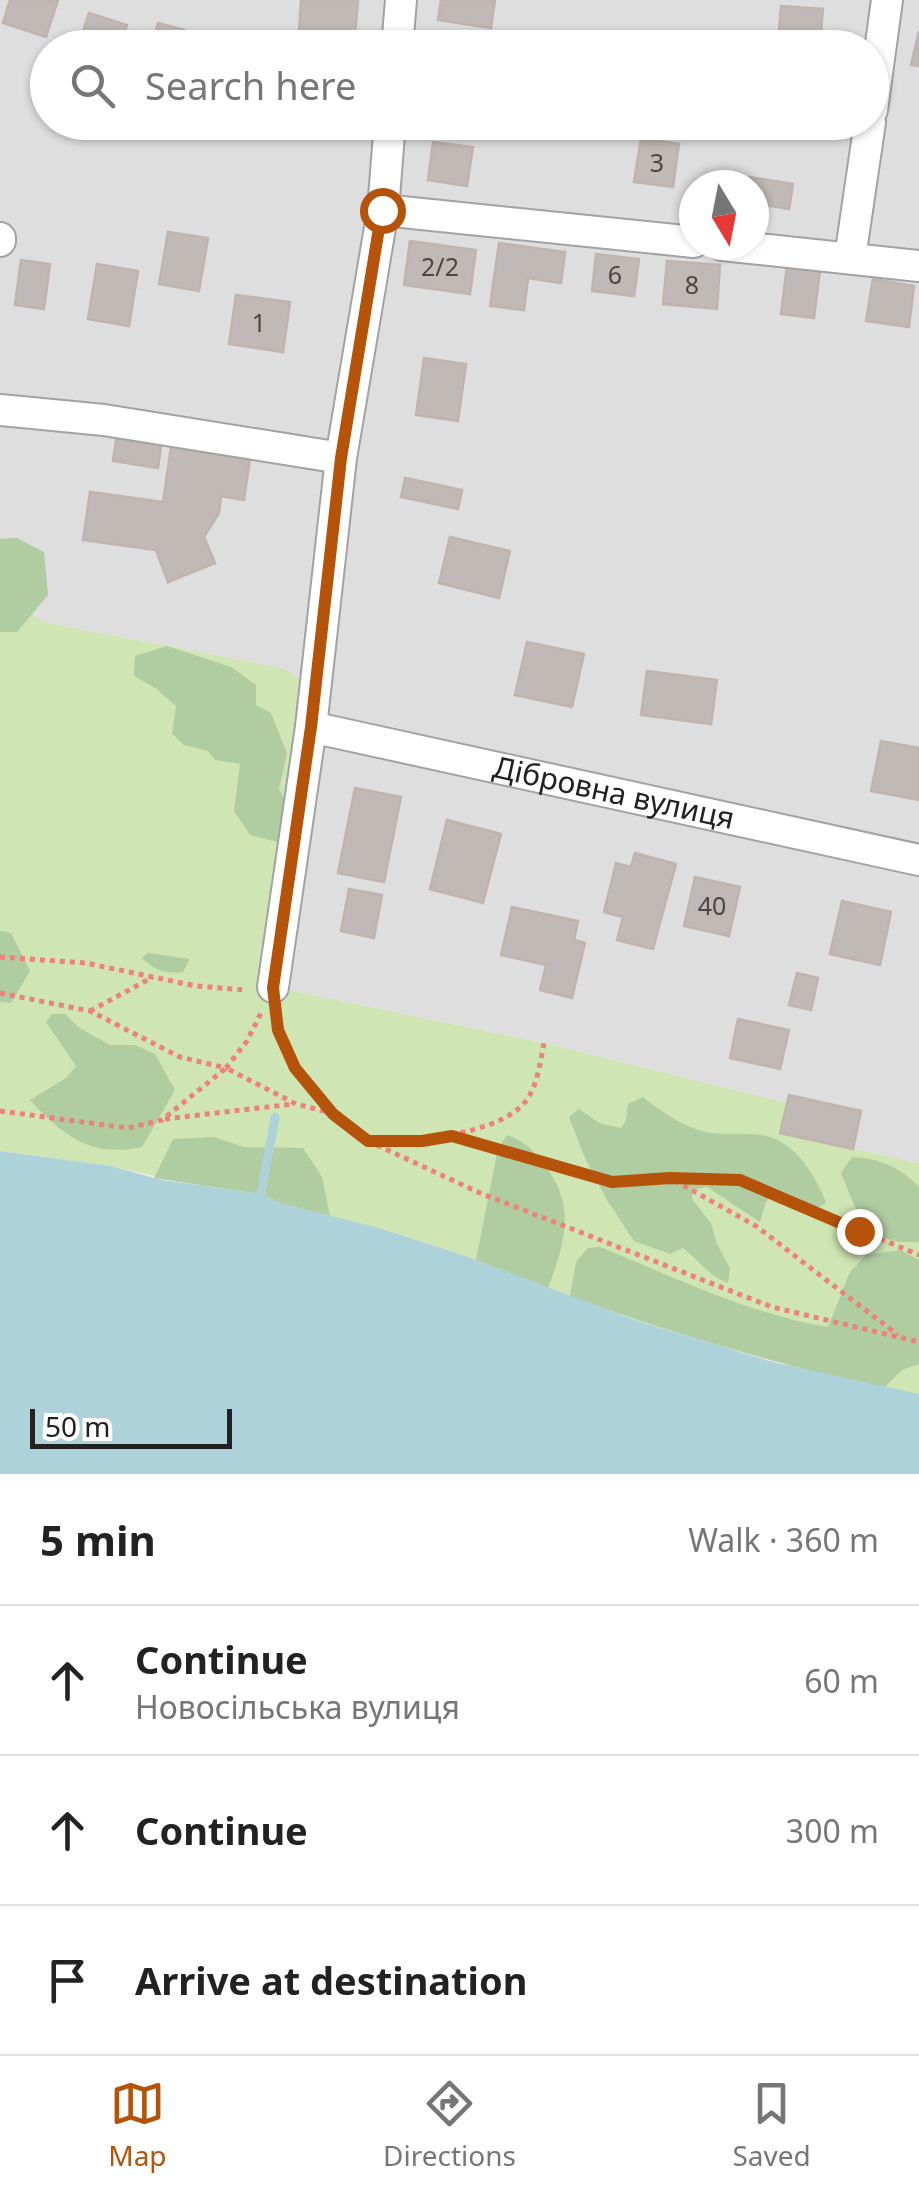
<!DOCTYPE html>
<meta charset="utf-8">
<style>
body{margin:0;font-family:"Noto Sans",sans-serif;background:#f6f6f6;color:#222}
.compass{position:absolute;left:679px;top:170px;width:90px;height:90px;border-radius:50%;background:#fff;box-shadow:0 2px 8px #0004;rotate:170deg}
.scale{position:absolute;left:30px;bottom:25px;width:202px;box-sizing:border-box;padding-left:10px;border:5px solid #212121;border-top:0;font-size:28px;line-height:35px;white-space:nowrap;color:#212121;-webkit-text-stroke:8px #fff;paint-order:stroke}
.stop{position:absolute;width:30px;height:30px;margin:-22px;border:8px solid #b45309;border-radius:50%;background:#fff}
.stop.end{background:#b45309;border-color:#fff;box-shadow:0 2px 10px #0008}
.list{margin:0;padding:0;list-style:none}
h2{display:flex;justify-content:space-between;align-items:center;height:130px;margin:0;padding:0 40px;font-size:42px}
h2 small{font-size:32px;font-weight:400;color:#767676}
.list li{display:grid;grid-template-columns:65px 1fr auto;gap:30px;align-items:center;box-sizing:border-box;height:150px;padding:0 40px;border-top:2px solid #e0e0e0}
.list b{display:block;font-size:38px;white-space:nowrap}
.list p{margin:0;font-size:32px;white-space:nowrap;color:#767676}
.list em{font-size:32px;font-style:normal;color:#767676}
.icon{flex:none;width:55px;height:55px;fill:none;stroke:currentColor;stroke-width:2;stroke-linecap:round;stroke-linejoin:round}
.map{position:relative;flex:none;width:919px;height:1474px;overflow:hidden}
.search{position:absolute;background:#fff;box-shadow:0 2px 8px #0004;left:30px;right:30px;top:30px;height:110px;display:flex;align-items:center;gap:25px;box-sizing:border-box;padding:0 35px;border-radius:55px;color:#767676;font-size:38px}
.sheet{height:580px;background:#fff}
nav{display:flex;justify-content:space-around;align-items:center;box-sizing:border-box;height:140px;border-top:2px solid #e0e0e0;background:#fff;font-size:28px;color:#767676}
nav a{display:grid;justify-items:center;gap:5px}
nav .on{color:#b45309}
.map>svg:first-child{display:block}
</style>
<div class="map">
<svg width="919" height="1474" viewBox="0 0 919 1474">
<rect width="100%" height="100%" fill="#f0ede9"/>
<path fill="#dfdede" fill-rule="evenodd" d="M0,0h919v1163l-139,-30 6,-30 -242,-60 -271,-56 10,-319 -235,-45 -48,-26zM48,48h824v74h-824zM694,185h60v60h-60z"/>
<polygon fill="#cfe5b4" points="0,597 48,623 283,668 302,681 274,987 544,1043 787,1103 781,1133 919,1163 919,1394 883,1389 635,1320 460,1254 379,1228 111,1166 0,1151"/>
<g fill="#b0cca1">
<polygon points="17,538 44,552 48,595 17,632 0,632 0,539"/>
<polygon points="167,646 231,667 256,685 256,705 271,713 287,753 279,789 289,808 277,842 250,835 234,811 240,764 215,760 208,751 184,745 172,734 176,706 155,688 134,676 135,656"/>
<polygon points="0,931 11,933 30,971 11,1003 0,1002"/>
<path d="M148,953l42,6 -7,13c-18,2 -28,-1 -41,-14z"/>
<path d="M52,1014h13l13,13 32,18h25l20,9 20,36 -33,57c-50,11 -79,-11 -112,-47l36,-22 10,-12 -30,-44z"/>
<path d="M643,1097c17,14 45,33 68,36 18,2 37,-1 55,3 29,6 51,41 60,67l-11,6c-16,-3 -24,-15 -39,-20l-10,13 -6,20 -53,-35 -15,3v9l19,24 6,21 13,24 -2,15c-21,-8 -28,-22 -45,-35l-13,6 -36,-13 -27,-41 -22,-42 -16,-41 10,-8 20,14 22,5 5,-8 2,-16z"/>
<path d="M507,1135c15,5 21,11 31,22 39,44 29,80 10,131l-72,-28 22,-112z"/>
<polygon points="214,1137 244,1147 303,1148 322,1177 330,1216 283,1204 261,1194 154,1178 173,1139"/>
<path d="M852,1157c27,1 48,10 67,30v55c-53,4 -61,-27 -78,-69z"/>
<path d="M600,1247c74,30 149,67 228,80l22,-55 16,-17 34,-5 19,10v104l-17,6 -19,19c-107,-26 -211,-55 -313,-93l6,-34 12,-14z"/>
</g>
<polygon fill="#add2da" points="0,1151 111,1166 162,1180 261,1194 283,1204 379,1228 460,1254 635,1320 773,1362 919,1394 919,1474 0,1474"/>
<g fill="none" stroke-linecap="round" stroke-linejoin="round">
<polyline stroke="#add2da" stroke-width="9" points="261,1194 275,1117"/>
</g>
<g fill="#c1b9b5" stroke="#c1b4ac" stroke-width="2.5">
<polygon points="10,0 58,0 46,37 3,23"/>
<polygon points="301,0 358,0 354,48 298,48"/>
<polygon points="441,0 495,0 491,28 438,20"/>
<polygon points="781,6 823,9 820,45 778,42"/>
<polygon points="89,13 127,25 120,48 78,47"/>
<polygon points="158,23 184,30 181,48 152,48"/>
<polygon points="919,31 919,66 911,65"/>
<polygon points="641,138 679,144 673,187 634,182"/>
<polygon points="433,142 473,147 467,186 428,180"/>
<polygon points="750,177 793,184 789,209 754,203 754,185 748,185"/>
<polygon points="168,232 208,238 199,291 159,284"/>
<polygon points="410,241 476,250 470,294 404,285"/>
<polygon points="499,243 565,252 561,283 528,278 524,310 490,306"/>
<polygon points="596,254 639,259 634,296 592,291"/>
<polygon points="21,260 50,264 44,309 15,305"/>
<polygon points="667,261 720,265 717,309 663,304"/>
<polygon points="97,264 138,271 129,326 88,319"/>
<polygon points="787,266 820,270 814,318 781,314"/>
<polygon points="873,279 914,286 909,327 866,321"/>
<polygon points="236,295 290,302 283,352 229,344"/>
<polygon points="424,358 466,364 458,421 416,415"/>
<polygon points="117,434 162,440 158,468 113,461"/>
<polygon points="172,441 251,452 244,500 221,496 219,513 204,537 215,563 168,582 156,550 83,540 90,492 163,502"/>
<polygon points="405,478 462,490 458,509 401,497"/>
<polygon points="450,537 510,551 499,598 439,583"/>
<polygon points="527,642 584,654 572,707 515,695"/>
<polygon points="647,671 717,680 711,724 641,715"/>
<polygon points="881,741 919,748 919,800 871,791"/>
<polygon points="355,788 401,797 384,882 338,873"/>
<polygon points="447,820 501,834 483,903 430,889"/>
<polygon points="635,853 676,864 653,949 617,940 623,917 604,912 616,863 631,867"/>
<polygon points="695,877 740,887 729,936 684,926"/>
<polygon points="349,889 382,895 374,938 341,931"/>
<polygon points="842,901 891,912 880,965 830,954"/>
<polygon points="512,907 578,921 574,940 585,943 572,998 540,990 546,965 501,955"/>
<polygon points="797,973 818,978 811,1010 789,1005"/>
<polygon points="738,1019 789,1030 780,1069 730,1058"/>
<polygon points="789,1095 861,1111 853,1149 780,1133"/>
</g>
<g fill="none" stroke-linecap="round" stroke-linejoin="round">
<g stroke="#a2a2a2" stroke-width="34">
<g id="street">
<polyline points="397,48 401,0"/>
<polyline points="872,110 887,0"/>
<polyline points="383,210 694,242"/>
<polyline points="0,238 0,241"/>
<polyline points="722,245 919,266"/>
<polyline points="850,258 870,122"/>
<polyline points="0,410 104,420 341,458 383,210 390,122"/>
<path id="s1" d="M311,727l608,133"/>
<polyline points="273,987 311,727 341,458"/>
</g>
</g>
<g stroke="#ee817c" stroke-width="5" stroke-dasharray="5 5" stroke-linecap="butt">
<polyline points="0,957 86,963 196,986 245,990"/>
<polyline points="0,993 90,1011 180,1057 226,1068 247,1041 261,1013"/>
<polyline points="90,1011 153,977"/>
<polyline points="277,1015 279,1031 295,1068 333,1113 368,1141 480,1193 772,1307 919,1342"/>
<polyline points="0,1111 128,1128 162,1120 226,1068 296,1104 332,1113"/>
<polyline points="165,1119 293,1104"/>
<polyline points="452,1136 612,1182 670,1178 756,1226 898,1335"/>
<path d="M371,1141c41,0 126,-5 154,-39 13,-16 15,-40 19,-59"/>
<polyline points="672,1178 740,1180 919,1255"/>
</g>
<use href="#street" stroke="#fff" stroke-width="30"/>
</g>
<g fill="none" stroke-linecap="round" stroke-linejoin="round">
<polyline stroke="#b45309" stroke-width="12" points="382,210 341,458 311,727 273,988 278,1030 295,1068 333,1114 368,1141 422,1141 452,1136 612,1182 670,1178 740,1180 859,1231"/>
</g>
<g text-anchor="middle" stroke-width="10" stroke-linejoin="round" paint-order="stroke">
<g font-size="25" fill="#494746">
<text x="657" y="172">3</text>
<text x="440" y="276">2/2</text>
<text x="615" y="284">6</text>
<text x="692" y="294">8</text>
<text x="259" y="332">1</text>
<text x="712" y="915">40</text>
</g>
<g font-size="30" fill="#212121" stroke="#fff">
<text dy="10" stroke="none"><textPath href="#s1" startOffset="310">Дібровна вулиця</textPath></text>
</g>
</g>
</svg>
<svg class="compass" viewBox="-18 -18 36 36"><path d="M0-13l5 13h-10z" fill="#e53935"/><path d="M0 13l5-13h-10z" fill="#767676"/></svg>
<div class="scale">50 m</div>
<div class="stop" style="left:382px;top:210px"></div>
<div class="stop end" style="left:859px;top:1231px"></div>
<div class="search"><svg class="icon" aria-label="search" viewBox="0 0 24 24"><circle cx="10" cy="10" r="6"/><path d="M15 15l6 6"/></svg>Search here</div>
</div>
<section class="sheet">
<h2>5 min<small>Walk · 360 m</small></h2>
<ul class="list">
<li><svg class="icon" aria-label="ahead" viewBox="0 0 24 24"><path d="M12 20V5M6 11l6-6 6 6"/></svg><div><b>Continue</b><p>Новосільська вулиця</p></div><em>60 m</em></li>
<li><svg class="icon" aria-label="ahead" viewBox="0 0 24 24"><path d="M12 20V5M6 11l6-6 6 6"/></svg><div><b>Continue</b></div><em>300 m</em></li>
<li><svg class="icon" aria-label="arrive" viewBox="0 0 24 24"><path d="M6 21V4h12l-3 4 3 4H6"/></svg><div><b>Arrive at destination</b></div></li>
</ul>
</section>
<nav>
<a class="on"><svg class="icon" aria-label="map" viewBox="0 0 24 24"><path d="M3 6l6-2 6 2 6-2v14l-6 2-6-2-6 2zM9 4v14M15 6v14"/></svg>Map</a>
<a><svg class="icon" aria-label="directions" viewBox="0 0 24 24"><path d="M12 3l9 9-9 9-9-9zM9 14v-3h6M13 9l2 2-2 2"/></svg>Directions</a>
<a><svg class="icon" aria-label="saved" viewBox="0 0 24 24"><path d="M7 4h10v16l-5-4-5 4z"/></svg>Saved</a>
</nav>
